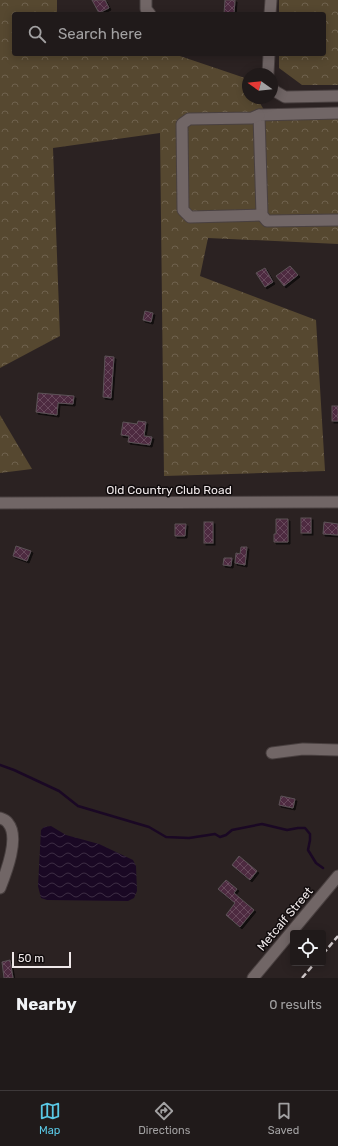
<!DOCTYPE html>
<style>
body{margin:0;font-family:Rubik,sans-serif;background:#282323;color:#f1f3f6}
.controls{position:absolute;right:12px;bottom:12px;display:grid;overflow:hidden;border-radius:4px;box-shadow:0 2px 10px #0003}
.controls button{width:36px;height:36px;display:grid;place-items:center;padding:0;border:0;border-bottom:1px solid #3d3839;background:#201a1a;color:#f1f3f6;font:20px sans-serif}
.compass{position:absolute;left:242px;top:68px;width:36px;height:36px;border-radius:50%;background:#201a1a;box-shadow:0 2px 10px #0003;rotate:285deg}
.scale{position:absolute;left:12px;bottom:10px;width:59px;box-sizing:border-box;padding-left:4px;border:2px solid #efe8e9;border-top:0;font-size:11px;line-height:14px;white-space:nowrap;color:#efe8e9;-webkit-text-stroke:3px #110c0d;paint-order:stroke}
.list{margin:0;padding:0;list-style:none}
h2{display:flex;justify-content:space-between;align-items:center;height:52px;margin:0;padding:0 16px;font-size:17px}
h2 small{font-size:13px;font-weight:400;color:#a2a1a2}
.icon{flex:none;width:22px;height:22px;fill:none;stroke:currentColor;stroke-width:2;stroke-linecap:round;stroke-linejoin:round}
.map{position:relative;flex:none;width:338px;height:978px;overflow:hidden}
.search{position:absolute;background:#201a1a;box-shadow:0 2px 10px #0003;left:12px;right:12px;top:12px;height:44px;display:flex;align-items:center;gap:10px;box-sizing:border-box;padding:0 14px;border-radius:4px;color:#a2a1a2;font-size:15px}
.sheet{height:112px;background:#201a1a}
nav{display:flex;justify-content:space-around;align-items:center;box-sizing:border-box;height:56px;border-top:1px solid #3d3839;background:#201a1a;font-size:11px;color:#a2a1a2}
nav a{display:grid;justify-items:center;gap:2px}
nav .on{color:#5ac8e5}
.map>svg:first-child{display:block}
</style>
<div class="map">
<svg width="338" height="978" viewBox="0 0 338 978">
<defs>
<pattern id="forest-crowns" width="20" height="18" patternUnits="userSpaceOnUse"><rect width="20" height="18" fill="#564830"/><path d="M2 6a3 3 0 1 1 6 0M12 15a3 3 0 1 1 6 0" fill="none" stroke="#6f624e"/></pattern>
<pattern id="water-waves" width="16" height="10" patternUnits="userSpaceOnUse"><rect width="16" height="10" fill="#1a0824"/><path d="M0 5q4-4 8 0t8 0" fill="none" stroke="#3c2c44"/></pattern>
<pattern id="building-cross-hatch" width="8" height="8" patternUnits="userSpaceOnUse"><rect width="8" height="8" fill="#4d2b3f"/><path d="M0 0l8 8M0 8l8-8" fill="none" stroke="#674a5b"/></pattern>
<filter id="shadow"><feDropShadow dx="2" dy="2" stdDeviation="0" flood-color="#0009"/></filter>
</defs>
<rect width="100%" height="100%" fill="#2b2222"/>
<g fill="url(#forest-crowns)">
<polygon points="0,0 57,0 57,14 14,14 14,54 174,54 245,78 248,83 248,98 257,98 264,110 338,108 338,244 208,238 200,276 316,320 325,471 164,476 160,133 53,148 60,336 0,368"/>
<polygon points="279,0 338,0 338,85 302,85 279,68 279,54 324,54 324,14 279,14"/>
<polygon points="0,415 32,469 0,473"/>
</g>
<polygon fill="url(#water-waves)" points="51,826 66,835 99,844 133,860 136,866 137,891 134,898 128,901 47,900 41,898 38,886 41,830 44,827"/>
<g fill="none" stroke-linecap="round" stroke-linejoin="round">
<polyline stroke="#1a0824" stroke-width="2.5" points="0,765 14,770 59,791 78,806 149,827 166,837 189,838 215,834 220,837 226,835 232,830 262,824 287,830 298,828 305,828 310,834 310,840 308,850 316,863 323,868"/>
</g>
<g fill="url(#building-cross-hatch)" stroke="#5c5257" filter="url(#shadow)">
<polygon points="92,0 105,0 109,8 99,13"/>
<polygon points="225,0 235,0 234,14 224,14"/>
<polygon points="290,266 298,275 284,286 276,276"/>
<polygon points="265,268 273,282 265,287 256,273"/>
<polygon points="145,311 153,313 151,322 143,320"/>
<polygon points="105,356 114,357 111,398 103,397"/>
<polygon points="38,393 74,396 73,404 58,403 57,415 36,412"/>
<rect x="332" y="406" width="6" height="15"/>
<polygon points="138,421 146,422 144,436 152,437 150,445 128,442 129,436 121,435 123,422 137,424"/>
<rect x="301" y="518" width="10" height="15"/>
<polygon points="276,519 288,519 288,542 274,542 274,534 276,534"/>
<rect x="204" y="522" width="9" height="21"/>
<polygon points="324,522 338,524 338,535 323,534"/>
<polygon points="175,524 186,524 185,536 175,536"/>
<polygon points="16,546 31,551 27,561 13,556"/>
<polygon points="241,547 247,547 245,565 235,563 236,553 240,554"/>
<polygon points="224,558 232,558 231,566 223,565"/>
<polygon points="281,796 295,799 293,808 279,805"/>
<polygon points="239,856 257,871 250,880 232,865"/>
<polygon points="226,880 237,889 234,893 254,910 240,927 226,915 235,903 218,889"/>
<polygon points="10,960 13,978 4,978 2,962"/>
</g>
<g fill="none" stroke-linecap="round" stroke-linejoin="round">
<g stroke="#494040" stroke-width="13">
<g id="minor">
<polyline points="146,0 146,9 150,14"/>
<polyline points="270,14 271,0"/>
<polyline points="268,74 269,54"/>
<polyline points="272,87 273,90 285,97 338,96"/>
<polyline points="338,113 259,115 262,215 267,221 338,220"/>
<polyline points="259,115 252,118 189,119 182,124 183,210 190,217 262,215"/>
<polyline points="0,503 338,502"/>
<polyline points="272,753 303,749 338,750"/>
<path d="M0,818c3,1 6,2 8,5 12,14 -2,50 -8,65"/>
<polyline points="253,978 338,876"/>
</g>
</g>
<use href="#minor" stroke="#716666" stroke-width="11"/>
<g stroke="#d0c9ca" stroke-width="2.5" stroke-dasharray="6 3" stroke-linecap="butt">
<polyline points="323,954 338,936"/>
<polyline points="302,978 315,963"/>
</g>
</g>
<g text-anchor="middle" stroke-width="3" stroke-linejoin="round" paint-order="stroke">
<g font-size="12" fill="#efe8e9" stroke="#110c0d">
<text x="169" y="494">Old Country Club Road</text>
<text transform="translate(285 919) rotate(-50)" y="4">Metcalf Street</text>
</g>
</g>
</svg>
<div class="controls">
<button><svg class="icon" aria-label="locate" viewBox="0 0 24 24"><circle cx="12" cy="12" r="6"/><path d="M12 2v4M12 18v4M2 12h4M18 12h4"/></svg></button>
</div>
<svg class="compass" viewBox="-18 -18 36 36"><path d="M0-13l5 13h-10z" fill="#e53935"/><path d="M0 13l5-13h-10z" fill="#a2a1a2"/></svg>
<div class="scale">50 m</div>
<div class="search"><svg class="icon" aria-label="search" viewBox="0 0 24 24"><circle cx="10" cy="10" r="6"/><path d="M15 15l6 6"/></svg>Search here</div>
</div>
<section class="sheet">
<h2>Nearby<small>0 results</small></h2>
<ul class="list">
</ul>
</section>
<nav>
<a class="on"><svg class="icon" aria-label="map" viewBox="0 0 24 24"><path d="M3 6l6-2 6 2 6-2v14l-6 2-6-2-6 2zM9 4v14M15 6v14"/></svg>Map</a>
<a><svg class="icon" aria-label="directions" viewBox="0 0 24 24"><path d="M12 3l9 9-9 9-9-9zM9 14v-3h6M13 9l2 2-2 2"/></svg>Directions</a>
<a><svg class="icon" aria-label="saved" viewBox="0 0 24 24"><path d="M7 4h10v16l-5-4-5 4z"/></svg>Saved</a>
</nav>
